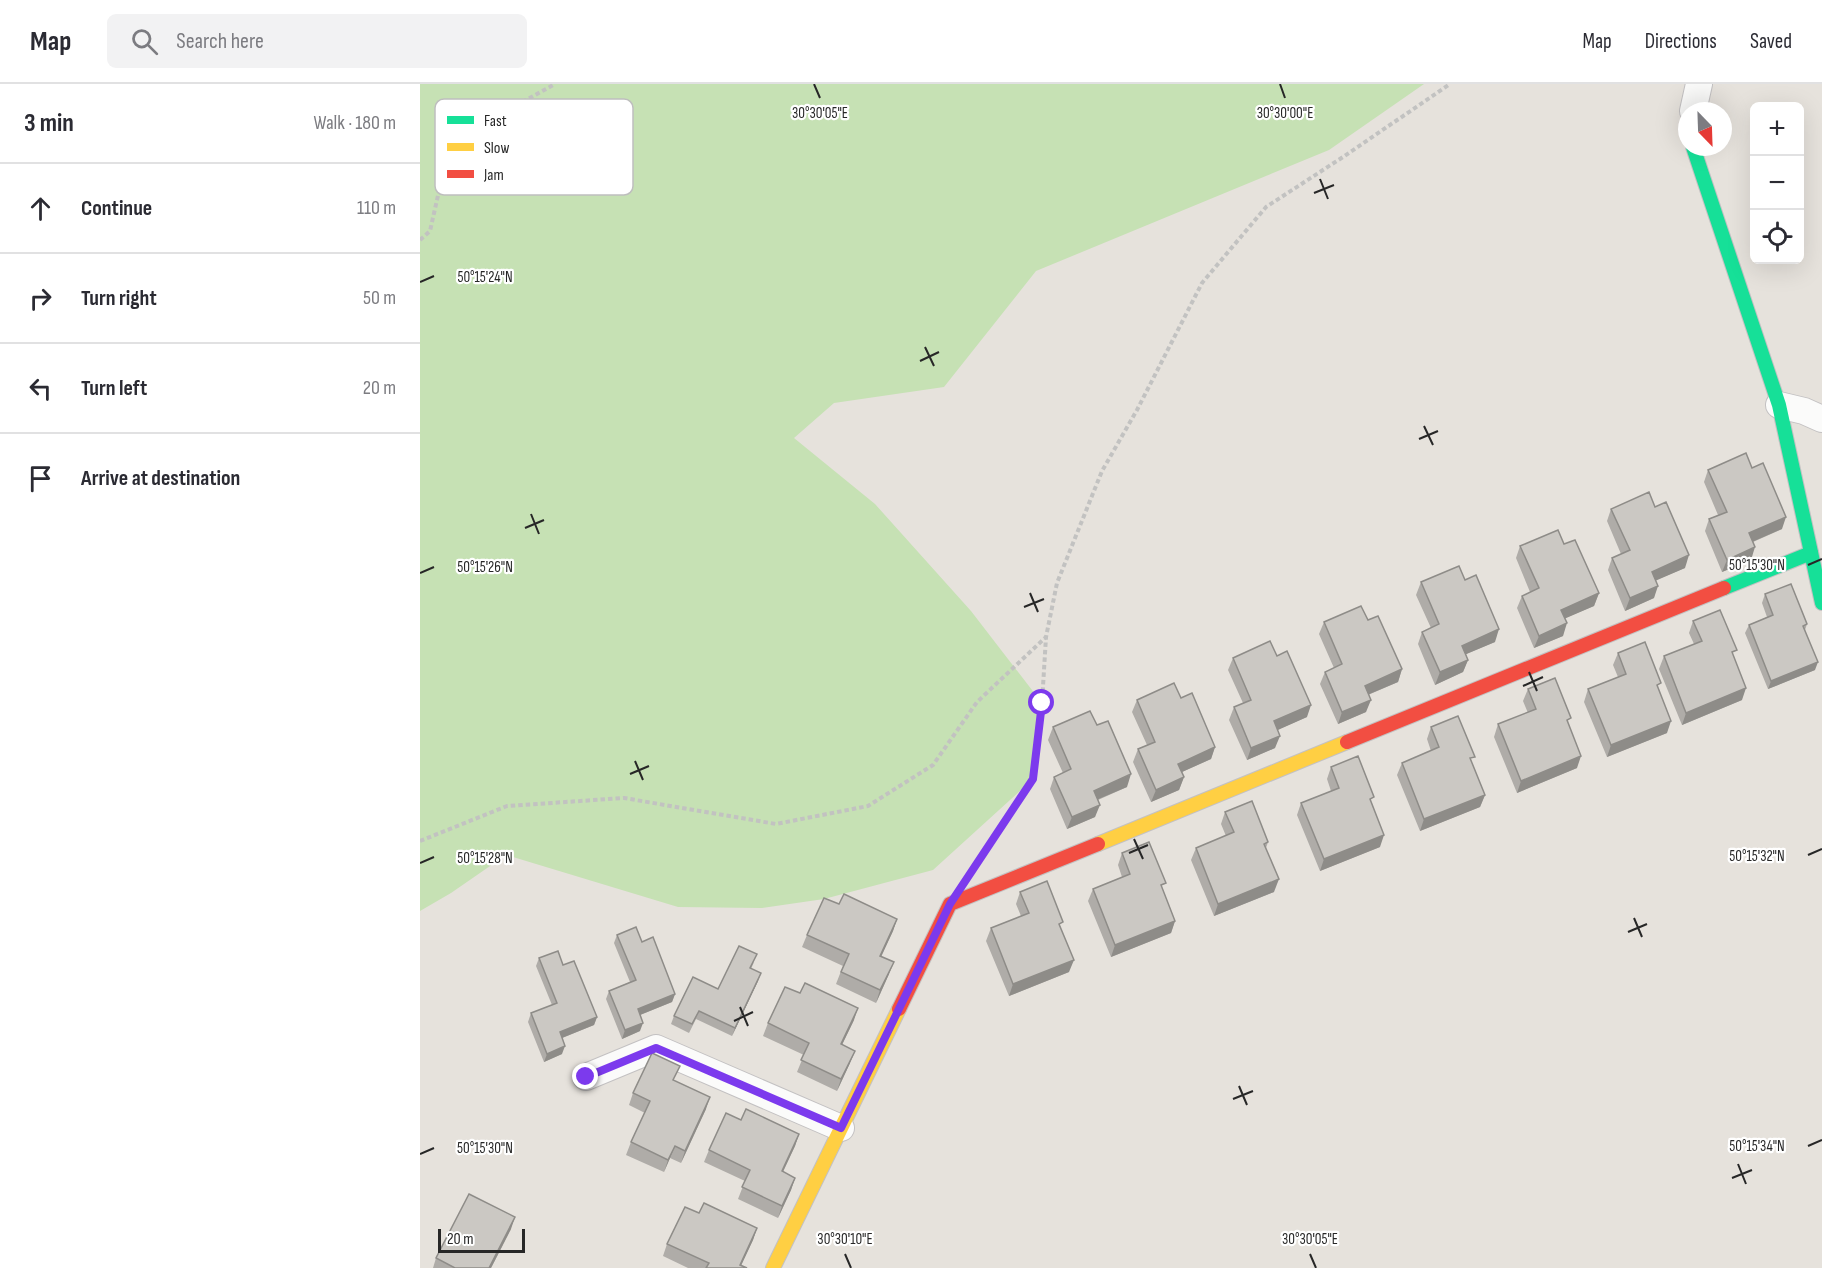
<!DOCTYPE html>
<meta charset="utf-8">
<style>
body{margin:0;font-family:"Sofia Sans Condensed",sans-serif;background:#f2f2f3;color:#2b2b33}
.controls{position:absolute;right:18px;top:18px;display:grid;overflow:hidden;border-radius:9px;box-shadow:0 6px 24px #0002}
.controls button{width:54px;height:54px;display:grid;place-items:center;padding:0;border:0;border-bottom:2px solid #e1e1e2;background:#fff;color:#2b2b33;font:30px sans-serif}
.compass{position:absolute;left:1258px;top:18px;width:54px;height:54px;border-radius:50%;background:#fff;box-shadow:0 6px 24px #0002;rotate:157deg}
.scale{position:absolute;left:18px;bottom:15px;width:87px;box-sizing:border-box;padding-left:6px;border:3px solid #272727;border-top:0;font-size:16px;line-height:21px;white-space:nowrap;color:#272727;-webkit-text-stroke:4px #fff;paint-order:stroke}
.stop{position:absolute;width:18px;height:18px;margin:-14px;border:4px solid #7c3aed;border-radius:50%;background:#fff}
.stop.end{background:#7c3aed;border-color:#fff;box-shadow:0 2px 6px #0008}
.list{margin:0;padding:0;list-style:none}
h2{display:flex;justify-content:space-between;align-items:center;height:78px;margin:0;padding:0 24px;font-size:26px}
h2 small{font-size:20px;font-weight:400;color:#7c7c81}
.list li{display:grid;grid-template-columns:39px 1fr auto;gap:18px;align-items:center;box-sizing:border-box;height:90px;padding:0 24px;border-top:2px solid #e1e1e2}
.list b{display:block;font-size:22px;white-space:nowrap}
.list em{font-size:20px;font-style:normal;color:#7c7c81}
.icon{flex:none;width:33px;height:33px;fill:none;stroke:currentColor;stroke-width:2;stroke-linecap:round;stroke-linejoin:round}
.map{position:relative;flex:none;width:1402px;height:1184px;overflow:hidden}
header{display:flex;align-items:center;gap:36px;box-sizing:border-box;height:84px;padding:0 30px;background:#fff;border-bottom:2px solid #e1e1e2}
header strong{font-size:28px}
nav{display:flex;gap:33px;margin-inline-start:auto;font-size:21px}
.search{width:420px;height:54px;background:#f2f2f3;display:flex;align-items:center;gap:15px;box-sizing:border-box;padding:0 21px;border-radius:9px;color:#7c7c81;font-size:22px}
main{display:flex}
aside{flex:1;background:#fff}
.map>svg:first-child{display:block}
</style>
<header>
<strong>Map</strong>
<div class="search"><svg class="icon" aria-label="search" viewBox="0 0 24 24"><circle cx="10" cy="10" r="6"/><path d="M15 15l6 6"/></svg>Search here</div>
<nav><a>Map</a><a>Directions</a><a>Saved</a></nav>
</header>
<main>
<aside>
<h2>3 min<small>Walk · 180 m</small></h2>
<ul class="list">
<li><svg class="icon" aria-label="ahead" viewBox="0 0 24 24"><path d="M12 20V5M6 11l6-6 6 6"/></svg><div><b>Continue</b></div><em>110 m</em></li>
<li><svg class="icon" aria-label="right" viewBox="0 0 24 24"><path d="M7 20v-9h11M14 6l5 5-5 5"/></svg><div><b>Turn right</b></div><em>50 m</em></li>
<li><svg class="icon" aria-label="left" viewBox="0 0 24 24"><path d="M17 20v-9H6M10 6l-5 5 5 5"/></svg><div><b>Turn left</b></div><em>20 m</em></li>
<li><svg class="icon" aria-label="arrive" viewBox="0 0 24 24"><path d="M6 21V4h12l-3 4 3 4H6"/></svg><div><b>Arrive at destination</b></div></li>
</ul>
</aside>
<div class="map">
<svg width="1402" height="1184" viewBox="0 0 1402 1184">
<rect width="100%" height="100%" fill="#e6e2dc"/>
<polygon fill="#c6e1b4" points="0,0 1004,0 909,66 616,187 524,303 414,319 374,354 455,420 551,527 622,619 613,695 513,786 404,815 342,824 258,823 86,771 31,809 0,827"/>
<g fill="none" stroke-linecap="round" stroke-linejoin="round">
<g stroke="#c3c1c2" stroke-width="28">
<g id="street">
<polyline points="1273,27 1279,0"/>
<polyline points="1359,321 1384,327 1402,335"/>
<polyline points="166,993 236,964 421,1044"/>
</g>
</g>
<g stroke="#c3c1c2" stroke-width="16">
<g id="fast">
<polyline points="1273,63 1359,321 1402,519"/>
<polyline points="1304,504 1391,469"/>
</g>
</g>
<g stroke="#c3c1c2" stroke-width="16">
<g id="slow">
<polyline points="678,760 927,658"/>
<polyline points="353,1184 479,925"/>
</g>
</g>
<g stroke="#c3c1c2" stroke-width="16">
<g id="jam">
<polyline points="927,658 1304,504"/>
<polyline points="479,925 530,820 678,760"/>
</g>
</g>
<g stroke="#c2c2c1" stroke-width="4" stroke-dasharray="4.5 3" stroke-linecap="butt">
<polyline points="0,156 10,147 30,58 135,0"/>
<polyline points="0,757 87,722 204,714 356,740 448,722 513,681 557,618 626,553"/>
<polyline points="562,772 613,695 622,619 626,553 637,499 682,387 717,326 782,199 846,123 923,73 1030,0"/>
</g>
<use href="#street" stroke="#fbfbfa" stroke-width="26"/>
<use href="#fast" stroke="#16e098" stroke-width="14"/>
<use href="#slow" stroke="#ffcf43" stroke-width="14"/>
<use href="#jam" stroke="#f24e42" stroke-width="14"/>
</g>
<g fill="#afaca8">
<polygon points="1288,386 1362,445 1333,458 1331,476 1302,488 1285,447 1289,435 1298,431 1284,398"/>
<polygon points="1191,425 1265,484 1236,496 1234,514 1205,527 1188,486 1192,474 1201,470 1187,437"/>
<polygon points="1144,460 1179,509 1174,522 1145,534 1143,552 1114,564 1097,524 1102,512 1110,508 1096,474 1100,462"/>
<polygon points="1001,498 1075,558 1046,570 1048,576 1043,588 1015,601 998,560 1002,548 1011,544 996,511"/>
<polygon points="1345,510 1387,540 1385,546 1395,586 1348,605 1325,549 1329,541 1347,533 1342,519"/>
<polygon points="948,536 982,585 978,598 948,611 946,628 918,640 900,600 905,588 914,584 899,550 904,538"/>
<polygon points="1273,537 1314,573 1322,616 1262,641 1239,585 1244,572 1274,560 1269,549"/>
<polygon points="1198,569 1239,606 1247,649 1187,673 1164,618 1168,605 1198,593 1193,581"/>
<polygon points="813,574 887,633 857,646 855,664 827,676 809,636 814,623 823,619 808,586"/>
<polygon points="1108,605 1149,641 1157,684 1097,709 1074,653 1078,640 1108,629 1103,617"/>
<polygon points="761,614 795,663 791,675 762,688 764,693 759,706 731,718 713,678 718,665 727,661 712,628 717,616"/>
<polygon points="677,641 707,703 678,716 675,733 647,745 630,705 634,693 643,689 628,656 633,643"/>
<polygon points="1011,643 1052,680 1065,711 1060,723 1000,747 977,691 982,679 1011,667 1007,655"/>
<polygon points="911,683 952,720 960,763 900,787 877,731 881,719 911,707 907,695"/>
<polygon points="805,728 848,758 846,764 854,808 794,832 771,776 776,764 806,752 801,740"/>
<polygon points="702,769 743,806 755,837 751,849 691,873 668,817 673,805 702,793 698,781"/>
<polygon points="600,808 641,845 649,888 589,912 566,857 571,844 601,832 596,820"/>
<polygon points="419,820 477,835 473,847 461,872 469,890 456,919 416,900 423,882 382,863 387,851"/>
<polygon points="197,851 222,858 255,910 252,918 220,931 220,947 202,955 186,915 189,907 210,898 194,859"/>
<polygon points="119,874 143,881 177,933 174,941 142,954 142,970 124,978 108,938 111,929 132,921 116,882"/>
<polygon points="334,878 331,885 338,897 312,952 276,935 269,949 251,940 254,932 298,905"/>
<polygon points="434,936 422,961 430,979 417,1007 377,988 384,971 343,952 348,939"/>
<polygon points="254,996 286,1025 261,1079 250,1074 244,1088 206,1071 211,1058 225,1029 209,1021 213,1009"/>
<polygon points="321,1036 379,1050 375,1062 363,1088 375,1094 371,1106 358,1134 318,1115 325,1097 284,1078 289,1066"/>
<polygon points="279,1129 337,1144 333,1156 321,1181 327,1184 268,1184 243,1172 247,1160"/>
<polygon points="91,1145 71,1184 13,1184 16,1174"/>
</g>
<g fill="#8e8c88">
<polygon points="1366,433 1362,445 1325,461 1329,449"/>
<polygon points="1335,463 1331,476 1302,488 1307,476"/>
<polygon points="1269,471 1265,484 1228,500 1232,488"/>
<polygon points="1238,502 1234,514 1205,527 1210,514"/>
<polygon points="1179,509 1174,522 1137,538 1141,526"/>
<polygon points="1147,539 1143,552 1114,564 1119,552"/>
<polygon points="1079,545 1075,558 1037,574 1042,562"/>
<polygon points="1048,576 1043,588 1015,601 1020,588"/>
<polygon points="1398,578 1395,586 1348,605 1351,597"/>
<polygon points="982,585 978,598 940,614 945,602"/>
<polygon points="1326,604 1322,616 1262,641 1266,629"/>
<polygon points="951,616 946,628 918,640 922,628"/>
<polygon points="891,621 887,633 849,650 854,637"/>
<polygon points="1251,637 1247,649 1187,673 1191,661"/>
<polygon points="860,652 855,664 827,676 831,664"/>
<polygon points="795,663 791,675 753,692 758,680"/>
<polygon points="1161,672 1157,684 1097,709 1101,697"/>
<polygon points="711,690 707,703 669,719 674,707"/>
<polygon points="764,693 759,706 731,718 736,706"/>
<polygon points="1065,711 1060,723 1000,747 1004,735"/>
<polygon points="680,721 675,733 647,745 652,733"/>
<polygon points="964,751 960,763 900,787 904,775"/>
<polygon points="859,795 854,808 794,832 798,820"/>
<polygon points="477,835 473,847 456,884 460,872"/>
<polygon points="755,837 751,849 691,873 695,861"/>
<polygon points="654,876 649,888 589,912 593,900"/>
<polygon points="474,878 469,890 456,919 460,906"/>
<polygon points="341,889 338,897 312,952 315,944"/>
<polygon points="255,910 252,918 215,933 218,925"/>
<polygon points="438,924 434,936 416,973 421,960"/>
<polygon points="177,933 174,941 137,956 140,948"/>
<polygon points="223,939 220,947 202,955 205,946"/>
<polygon points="145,962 142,970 124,978 127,970"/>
<polygon points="435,967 430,979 417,1007 421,995"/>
<polygon points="290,1013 286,1025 261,1079 265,1067"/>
<polygon points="379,1050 375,1062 357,1100 362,1087"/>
<polygon points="255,1062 250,1074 244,1088 248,1076"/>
<polygon points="375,1094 371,1106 358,1134 362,1122"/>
<polygon points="95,1133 91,1145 71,1184 69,1184"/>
<polygon points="337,1144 333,1156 320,1184 319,1184"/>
</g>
<g fill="#cbc8c3" stroke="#8e8c88" stroke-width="1.5">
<polygon points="1326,369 1332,384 1343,379 1366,433 1329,449 1335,463 1307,476 1289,435 1307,428 1288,386"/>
<polygon points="1229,408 1235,423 1246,418 1269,471 1232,488 1238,502 1210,514 1192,474 1210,466 1191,425"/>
<polygon points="1138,446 1144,460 1155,456 1179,509 1141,526 1147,539 1119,552 1102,512 1119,504 1100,462"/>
<polygon points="1039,482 1045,496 1056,491 1079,545 1042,562 1048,576 1020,588 1002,548 1019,540 1001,498"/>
<polygon points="1371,500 1387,540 1383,542 1398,578 1351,597 1329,541 1353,531 1345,510"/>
<polygon points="941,522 948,536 958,532 982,585 945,602 951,616 922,628 905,588 922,580 904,538"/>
<polygon points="1300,526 1317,566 1312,568 1326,604 1266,629 1244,572 1282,557 1273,537"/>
<polygon points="850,557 857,572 867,567 891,621 854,637 860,652 831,664 814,623 831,616 813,574"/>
<polygon points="1225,558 1241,599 1237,601 1251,637 1191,661 1168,605 1206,590 1198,569"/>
<polygon points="1135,594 1151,634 1147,636 1161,672 1101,697 1078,640 1116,625 1108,605"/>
<polygon points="754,599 761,614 772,609 795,663 758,680 764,693 736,706 718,665 735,658 717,616"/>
<polygon points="670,627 677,641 688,637 711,690 674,707 680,721 652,733 634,693 651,685 633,643"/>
<polygon points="1038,632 1055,673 1050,674 1065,711 1004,735 982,679 1019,663 1011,643"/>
<polygon points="938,672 954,713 950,715 964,751 904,775 881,719 919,704 911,683"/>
<polygon points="832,717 848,758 844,760 859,795 798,820 776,764 814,748 805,728"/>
<polygon points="729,758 746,799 741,801 755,837 695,861 673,805 710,790 702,769"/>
<polygon points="627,797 643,838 639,840 654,876 593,900 571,844 609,829 600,808"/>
<polygon points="424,810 477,835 460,872 474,878 460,906 421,888 429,870 387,851 404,814 419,820"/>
<polygon points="216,843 222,858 233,853 255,910 218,925 223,939 205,946 189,907 216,896 197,851"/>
<polygon points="319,862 337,870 330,884 341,889 315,944 279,927 272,940 254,932 273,893 298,905"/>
<polygon points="138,867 143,881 154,877 177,933 140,948 145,962 127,970 111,929 137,919 119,874"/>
<polygon points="385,899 438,924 421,960 435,967 421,995 381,976 389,959 348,939 365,903 380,909"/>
<polygon points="232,969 260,982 253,996 290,1013 265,1067 255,1062 248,1076 211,1058 230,1017 213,1009"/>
<polygon points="326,1025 379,1050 362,1087 375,1094 362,1122 322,1103 330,1086 289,1066 306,1029 321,1036"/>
<polygon points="49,1110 95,1133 69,1184 35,1184 16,1174"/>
<polygon points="284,1119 337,1144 320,1181 327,1184 286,1184 289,1179 247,1160 265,1123 279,1129"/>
</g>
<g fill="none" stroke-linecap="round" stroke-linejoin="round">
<polyline stroke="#7c3aed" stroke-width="8" points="166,993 236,964 421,1044 530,820 613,695 622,619"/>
</g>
<path fill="none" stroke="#272727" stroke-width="2" d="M394,0l6,14M860,0l5,14M900,95l8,20M894,109l20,-8M0,198l14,-6M505,263l9,19M500,277l19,-9M1004,342l9,19M999,355l19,-8M111,430l8,20M105,444l19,-8M1388,481l14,-6M0,489l14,-6M610,509l8,19M604,523l20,-8M1109,588l8,19M1103,602l20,-9M215,677l8,19M210,690l19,-8M714,755l9,20M709,769l19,-8M1388,771l14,-6M0,779l14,-6M1214,834l8,19M1208,848l19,-8M320,923l8,19M314,937l19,-9M819,1002l8,19M813,1015l20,-8M1388,1062l14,-6M0,1070l14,-6M1318,1080l8,20M1312,1094l20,-8M425,1170l6,14M890,1170l6,14"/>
<rect x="15" y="15" width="198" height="96" rx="9" fill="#fff" stroke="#bebebe" stroke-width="1.5"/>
<rect x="27" y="32" width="27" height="8" fill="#16e098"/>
<rect x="27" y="59" width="27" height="8" fill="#ffcf43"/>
<rect x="27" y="86" width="27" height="8" fill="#f24e42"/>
<g font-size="16" fill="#272727">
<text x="64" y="42">Fast</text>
<text x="64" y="69">Slow</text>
<text x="64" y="96">Jam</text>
</g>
<g font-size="15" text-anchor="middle" fill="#272727" stroke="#fff" stroke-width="4.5" stroke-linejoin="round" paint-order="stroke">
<text x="400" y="34">30°30'05"E</text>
<text x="865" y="34">30°30'00"E</text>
<text x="65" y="198">50°15'24"N</text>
<text x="1337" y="486">50°15'30"N</text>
<text x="65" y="488">50°15'26"N</text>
<text x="1337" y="777">50°15'32"N</text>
<text x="65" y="779">50°15'28"N</text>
<text x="1337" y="1067">50°15'34"N</text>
<text x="65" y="1069">50°15'30"N</text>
<text x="425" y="1160">30°30'10"E</text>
<text x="890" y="1160">30°30'05"E</text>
</g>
</svg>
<div class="controls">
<button>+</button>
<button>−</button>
<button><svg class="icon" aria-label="locate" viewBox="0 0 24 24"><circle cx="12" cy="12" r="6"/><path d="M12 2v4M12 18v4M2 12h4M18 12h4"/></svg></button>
</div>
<svg class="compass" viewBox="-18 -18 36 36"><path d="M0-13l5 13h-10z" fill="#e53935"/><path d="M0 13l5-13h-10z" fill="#7c7c81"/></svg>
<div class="scale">20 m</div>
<div class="stop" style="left:622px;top:619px"></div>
<div class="stop end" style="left:166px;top:993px"></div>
</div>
</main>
